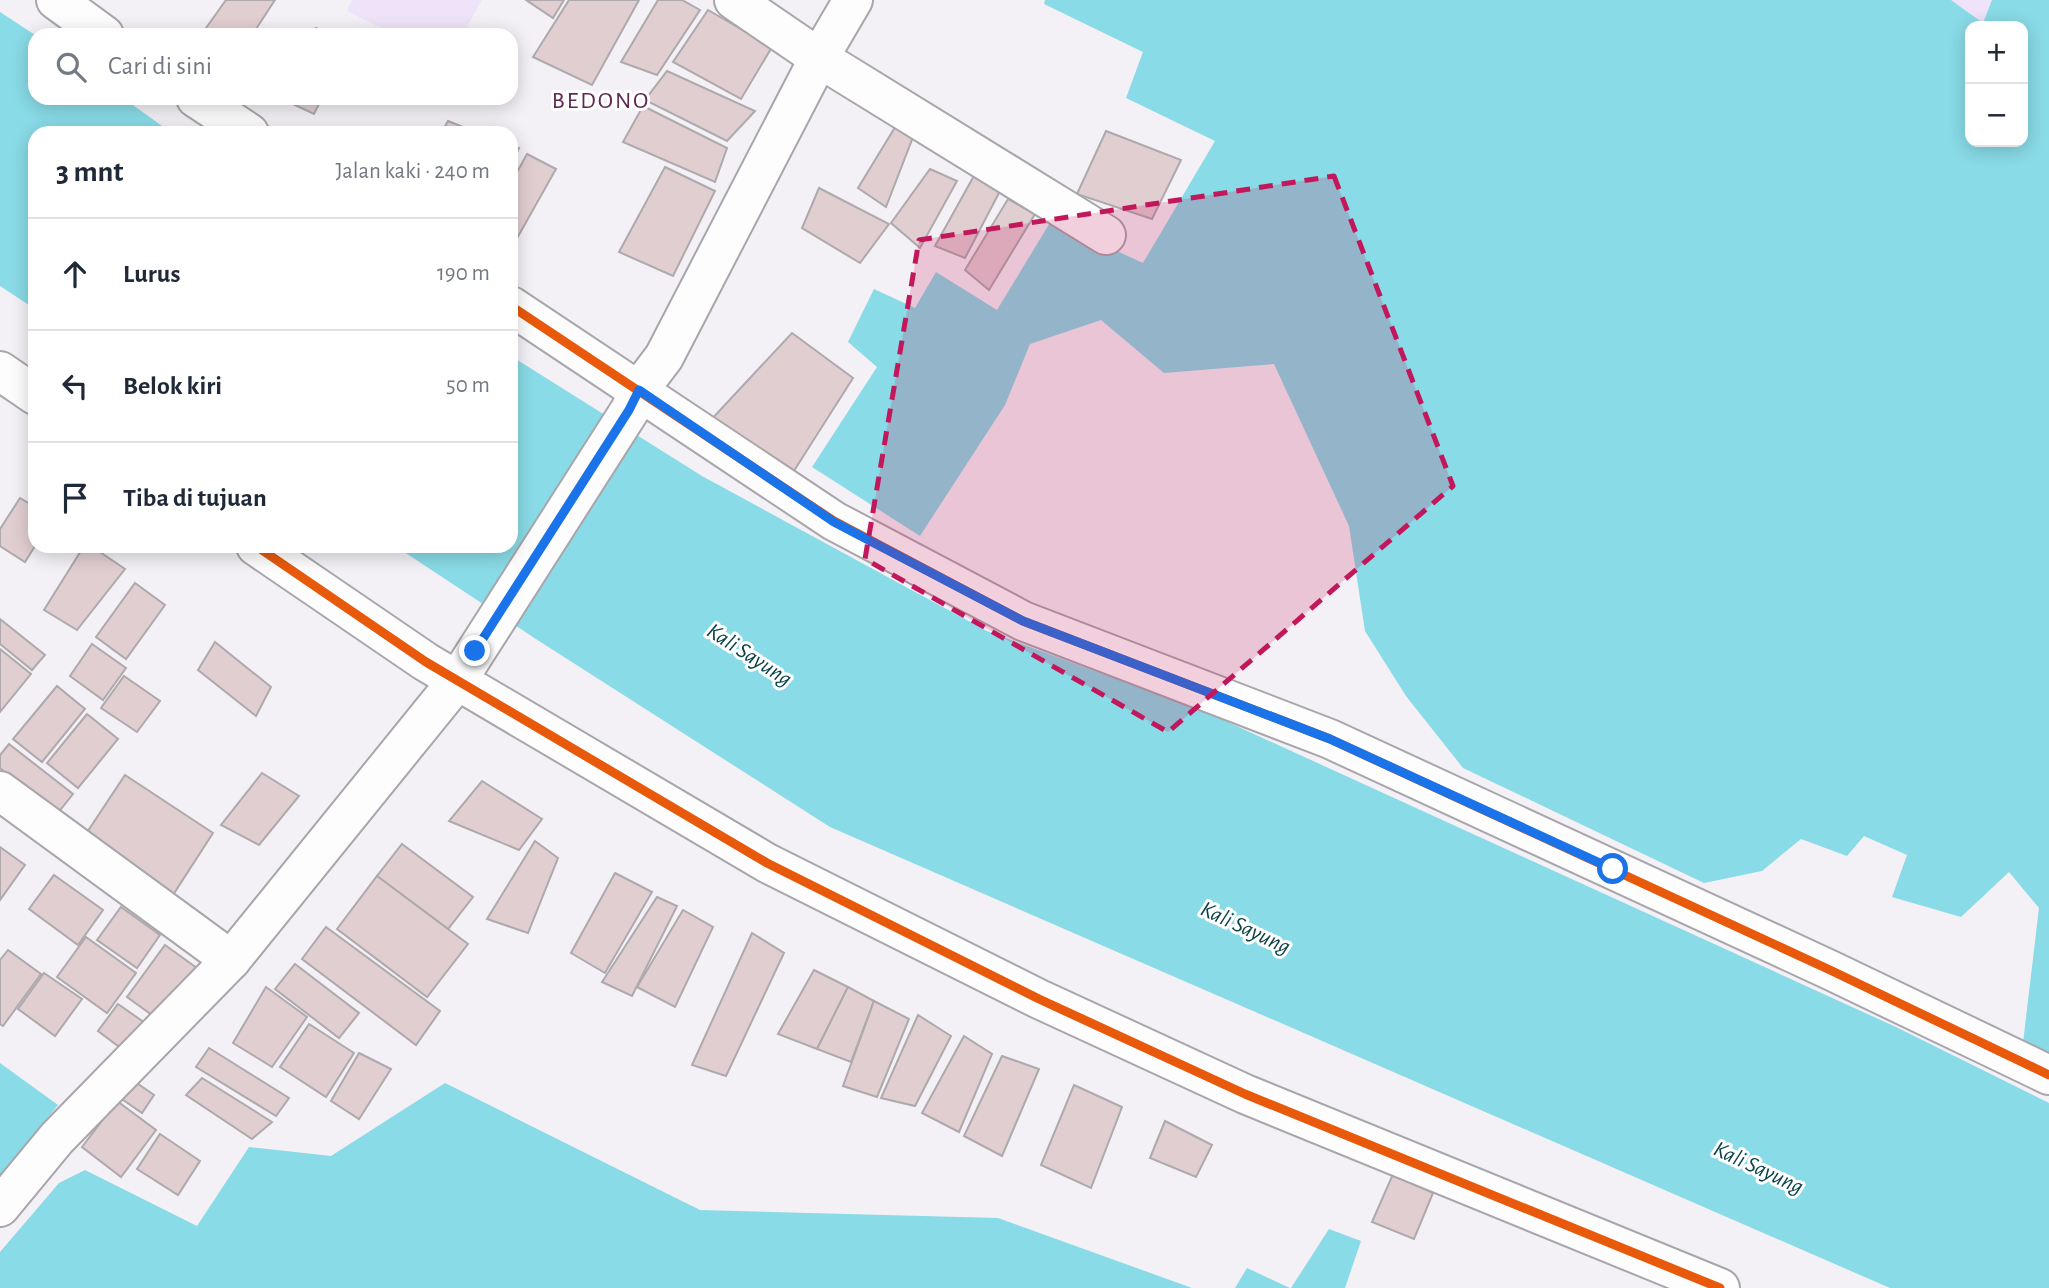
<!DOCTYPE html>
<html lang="id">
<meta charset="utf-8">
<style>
body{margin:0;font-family:"Alegreya Sans",sans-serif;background:#f2f2f3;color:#1f2937}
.controls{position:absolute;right:21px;top:21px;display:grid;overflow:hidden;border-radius:14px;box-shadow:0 4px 18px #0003}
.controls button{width:63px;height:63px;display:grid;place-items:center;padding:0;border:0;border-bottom:2px solid #e0e1e3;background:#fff;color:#1f2937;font:35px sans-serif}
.stop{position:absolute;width:21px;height:21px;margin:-16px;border:5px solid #1a73e8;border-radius:50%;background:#fff}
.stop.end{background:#1a73e8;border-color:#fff;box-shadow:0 2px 7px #0008}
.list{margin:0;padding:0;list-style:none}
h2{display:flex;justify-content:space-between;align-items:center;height:91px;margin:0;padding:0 28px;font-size:30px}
h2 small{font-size:23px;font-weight:400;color:#747a83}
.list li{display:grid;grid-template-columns:46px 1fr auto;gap:21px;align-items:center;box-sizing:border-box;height:112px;padding:0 28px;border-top:2px solid #e0e1e3}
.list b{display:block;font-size:26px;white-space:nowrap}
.list em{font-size:23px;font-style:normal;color:#747a83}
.icon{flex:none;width:38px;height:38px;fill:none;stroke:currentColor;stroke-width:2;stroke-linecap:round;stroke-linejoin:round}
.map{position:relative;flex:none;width:2049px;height:1288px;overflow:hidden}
.search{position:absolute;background:#fff;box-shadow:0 4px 18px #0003;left:28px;top:28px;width:490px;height:77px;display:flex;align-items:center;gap:18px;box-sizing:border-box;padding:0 24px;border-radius:21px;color:#747a83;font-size:26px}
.panel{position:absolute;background:#fff;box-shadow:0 4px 18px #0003;left:28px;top:126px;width:490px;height:427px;border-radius:21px}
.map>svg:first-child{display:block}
</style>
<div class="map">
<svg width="2049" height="1288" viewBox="0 0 2049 1288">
<rect width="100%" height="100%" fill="#f3f0f6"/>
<g fill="#eee3f8">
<polygon points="352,0 482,0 462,35 395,35 347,11"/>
<polygon points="1951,0 1992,0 1983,23"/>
</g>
<g fill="#89dbe7" fill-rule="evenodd">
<path d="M1045,0h906l32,23 9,-23h57v1056l-26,-13 16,-135 -30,-36 -48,45 -69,-20 15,-42 -43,-19 -17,20 -46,-17 -39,32 -58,12 -241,-115 -57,-72 -41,-65 -16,-105 -75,-162 -110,9 -63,-53 -71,24 -25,61 -85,131 -108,-69 65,-100 -29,-25 26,-53 41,19 21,-36 61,38 54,-89 92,42 72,-122 -89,-43 17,-46 -99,-48zM1970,26h53v116h-53z"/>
<polygon points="0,12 35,35 35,98 123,98 172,133 35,133 35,309 0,286"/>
<polygon points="511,356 702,476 987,631 1208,713 1896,1027 2049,1103 2049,1288 1890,1288 830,827 539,641 395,546 511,546"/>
<polygon points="0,1063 58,1105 0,1178"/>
<polygon points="445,1083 700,1210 998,1218 1192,1288 0,1288 0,1252 59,1183 85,1170 197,1226 249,1147 331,1156"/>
<polygon points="1329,1229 1361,1241 1345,1288 1291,1288"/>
<polygon points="1247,1268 1290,1288 1235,1288"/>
</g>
<g fill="#e1ced1" stroke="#ada9ac" stroke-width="2">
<polygon points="226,0 275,0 252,35 201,35"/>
<polygon points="526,0 564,0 553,18"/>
<polygon points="569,0 639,0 592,85 533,57"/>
<polygon points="658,0 682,0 700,10 657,75 621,62"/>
<polygon points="708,10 772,47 741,99 673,62"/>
<polygon points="316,28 332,35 310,35"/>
<polygon points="667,71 755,111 727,141 645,100"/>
<polygon points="280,98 322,98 314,114"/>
<polygon points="643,106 727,148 715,182 623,142"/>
<polygon points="448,121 478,133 441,133"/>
<polygon points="897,124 913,137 886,207 858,188"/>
<polygon points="1106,131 1181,160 1152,219 1077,194"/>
<polygon points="511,145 519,148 511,165"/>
<polygon points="527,154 556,169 511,249 511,183"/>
<polygon points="665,167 715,191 673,276 619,252"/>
<polygon points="930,169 957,181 920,248 891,223"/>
<polygon points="975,174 1000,191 965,258 935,246"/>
<polygon points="819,188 889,224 860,263 802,228"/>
<polygon points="1008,199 1035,214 989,290 965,270"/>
<polygon points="792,333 853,378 792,474 708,423"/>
<polygon points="20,498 35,507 35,546 25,562 0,546 0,529"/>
<polygon points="84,546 91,546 125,569 77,630 44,610"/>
<polygon points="135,583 165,605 126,659 96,637"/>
<polygon points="0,619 45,655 32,670 0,644"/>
<polygon points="215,642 271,687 256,716 198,670"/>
<polygon points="92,644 126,668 103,700 70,676"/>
<polygon points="0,649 31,674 0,712"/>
<polygon points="124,676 160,701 137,732 101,708"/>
<polygon points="57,686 85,709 42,762 13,739"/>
<polygon points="87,714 118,739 78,788 47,763"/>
<polygon points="9,744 73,794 57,814 0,768 0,755"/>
<polygon points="262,773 299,796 259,845 221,825"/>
<polygon points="125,775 213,833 171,898 82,840"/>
<polygon points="482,781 542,819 519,850 449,821"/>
<polygon points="535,841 558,858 528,933 487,919"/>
<polygon points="402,844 473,897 448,929 377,876"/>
<polygon points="0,847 25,865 0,900"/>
<polygon points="615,873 652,892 605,973 571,953"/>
<polygon points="54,875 103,910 78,945 29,909"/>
<polygon points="377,876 468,944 427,997 337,929"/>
<polygon points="657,897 677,906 632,996 602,982"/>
<polygon points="121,907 160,935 137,968 97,940"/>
<polygon points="683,910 713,927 675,1007 637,987"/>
<polygon points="326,927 440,1011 416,1045 302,959"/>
<polygon points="752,933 784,953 726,1076 692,1065"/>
<polygon points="86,937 136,973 107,1013 57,977"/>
<polygon points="165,945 201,971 163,1023 127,997"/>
<polygon points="8,950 41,974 3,1026 0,1024 0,960"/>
<polygon points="295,964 359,1013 339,1038 275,989"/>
<polygon points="814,970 848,987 817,1049 778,1034"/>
<polygon points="44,973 82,999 55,1036 18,1009"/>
<polygon points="266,987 307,1017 272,1067 233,1043"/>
<polygon points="848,987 874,1001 851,1062 817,1049"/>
<polygon points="874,1001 909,1019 877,1097 843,1086"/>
<polygon points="118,1004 155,1030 134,1058 98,1031"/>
<polygon points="918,1015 951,1036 915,1106 881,1098"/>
<polygon points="309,1024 354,1053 326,1097 280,1067"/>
<polygon points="964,1036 992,1054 959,1132 922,1113"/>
<polygon points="209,1048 289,1098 276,1116 196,1067"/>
<polygon points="359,1053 391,1069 359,1119 331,1101"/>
<polygon points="1002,1056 1039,1069 1002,1156 964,1136"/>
<polygon points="202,1078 272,1122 252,1139 186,1095"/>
<polygon points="131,1079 154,1095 142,1113 119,1097"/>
<polygon points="1074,1085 1122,1107 1091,1188 1041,1165"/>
<polygon points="117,1101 156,1130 121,1177 82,1147"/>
<polygon points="1165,1121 1212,1145 1196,1177 1150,1158"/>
<polygon points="160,1134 200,1161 178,1195 137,1169"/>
<polygon points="1393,1174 1433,1193 1414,1239 1372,1222"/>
</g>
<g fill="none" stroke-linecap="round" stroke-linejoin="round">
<g stroke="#a8a6ab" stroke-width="42">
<g id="street">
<polyline points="56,0 104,35"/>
<polyline points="734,0 819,58 1106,235"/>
<polyline points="196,98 249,133"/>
<polyline points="511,306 834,521 1023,621 1330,739 1830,970 2049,1075"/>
<polyline points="0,371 35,395"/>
<polyline points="256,546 426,662 767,863 1039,999 1245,1094 1720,1288"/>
<polyline points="0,791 231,960"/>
<polyline points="0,1207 57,1138 231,960 457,681 630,410 639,390 664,357 819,58 853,0"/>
</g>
</g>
<use href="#street" stroke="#fdfdfe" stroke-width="38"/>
<g stroke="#fff" stroke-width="13">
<g id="cycleway">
<polyline points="511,306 834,521 1023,621 1330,739 1830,970 2049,1075"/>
<polyline points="256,546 426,662 767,863 1039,999 1245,1094 1720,1288"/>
</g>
</g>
<use href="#cycleway" stroke="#e8590c" stroke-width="9"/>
</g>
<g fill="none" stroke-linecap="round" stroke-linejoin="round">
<polyline stroke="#1a73e8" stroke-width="9" points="475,651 629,410 639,390 834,522 1023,621 1330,739 1613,869"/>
</g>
<path fill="#c2185b" fill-opacity="0.2" stroke="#c2185b" stroke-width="5" stroke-dasharray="14 9" stroke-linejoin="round" d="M1334,176l119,310 -285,246 -303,-173 54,-319z"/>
<g text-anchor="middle" stroke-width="6" stroke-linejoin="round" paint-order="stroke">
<g font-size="23" font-style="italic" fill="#0b4349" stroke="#fff">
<text transform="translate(750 654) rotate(33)" y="8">Kali Sayung</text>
<text transform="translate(1246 927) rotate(25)" y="8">Kali Sayung</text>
<text transform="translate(1759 1167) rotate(25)" y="8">Kali Sayung</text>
</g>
<g font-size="24" letter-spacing="2" fill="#602852" stroke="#fff">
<text x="601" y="108">BEDONO</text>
</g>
</g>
</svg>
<div class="controls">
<button>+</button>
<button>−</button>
</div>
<div class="stop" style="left:1613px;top:869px"></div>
<div class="stop end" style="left:475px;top:651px"></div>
<div class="search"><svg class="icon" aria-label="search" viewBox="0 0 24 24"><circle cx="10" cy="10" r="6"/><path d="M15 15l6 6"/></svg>Cari di sini</div>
<section class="panel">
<h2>3 mnt<small>Jalan kaki · 240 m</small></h2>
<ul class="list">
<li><svg class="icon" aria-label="ahead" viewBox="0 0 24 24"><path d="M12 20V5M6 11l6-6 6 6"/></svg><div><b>Lurus</b></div><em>190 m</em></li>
<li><svg class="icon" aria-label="left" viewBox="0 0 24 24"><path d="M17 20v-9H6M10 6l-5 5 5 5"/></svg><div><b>Belok kiri</b></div><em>50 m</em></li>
<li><svg class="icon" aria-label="arrive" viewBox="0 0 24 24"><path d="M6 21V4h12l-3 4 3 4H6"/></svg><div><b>Tiba di tujuan</b></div></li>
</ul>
</section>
</div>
